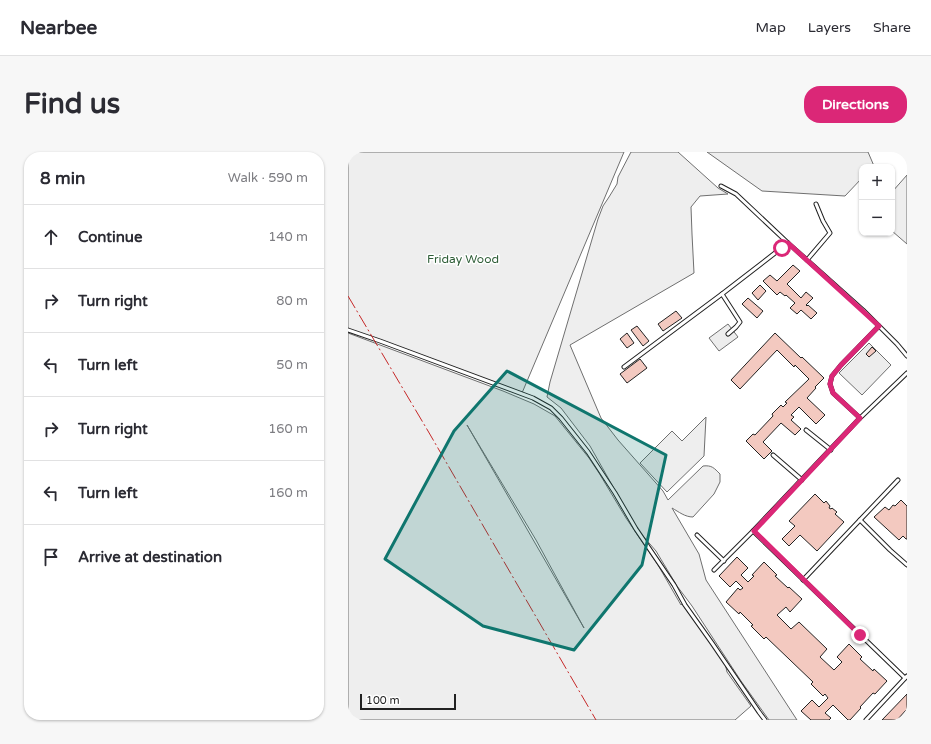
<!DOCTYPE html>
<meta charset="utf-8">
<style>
body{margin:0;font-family:"Varela Round",sans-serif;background:#f7f7f7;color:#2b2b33}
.controls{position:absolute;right:12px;top:12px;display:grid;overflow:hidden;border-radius:8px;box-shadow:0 1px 3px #0004}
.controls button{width:36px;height:36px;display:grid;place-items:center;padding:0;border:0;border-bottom:1px solid #e1e1e2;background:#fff;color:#2b2b33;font:20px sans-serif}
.scale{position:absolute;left:12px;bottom:10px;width:96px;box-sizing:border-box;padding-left:4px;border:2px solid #222;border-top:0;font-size:11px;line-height:14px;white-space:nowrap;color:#222;-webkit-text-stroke:3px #fff;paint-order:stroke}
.stop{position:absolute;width:12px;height:12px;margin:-9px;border:3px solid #db2777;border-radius:50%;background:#fff}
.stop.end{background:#db2777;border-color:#fff;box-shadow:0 1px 4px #0008}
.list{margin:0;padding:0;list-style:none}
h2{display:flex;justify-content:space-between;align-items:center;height:52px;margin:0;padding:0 16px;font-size:17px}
h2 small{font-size:13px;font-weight:400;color:#7c7c81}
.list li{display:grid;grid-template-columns:26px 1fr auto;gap:12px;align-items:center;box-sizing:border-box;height:64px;padding:0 16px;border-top:1px solid #e1e1e2}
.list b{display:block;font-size:15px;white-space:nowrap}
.list em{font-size:13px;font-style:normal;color:#7c7c81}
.icon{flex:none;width:22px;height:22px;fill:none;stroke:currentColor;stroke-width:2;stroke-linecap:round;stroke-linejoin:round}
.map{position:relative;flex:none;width:559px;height:568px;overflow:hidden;border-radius:16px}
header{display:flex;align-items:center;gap:24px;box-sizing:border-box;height:56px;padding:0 20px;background:#fff;border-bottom:1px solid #e1e1e2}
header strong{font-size:19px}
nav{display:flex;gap:22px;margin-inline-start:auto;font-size:14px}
.intro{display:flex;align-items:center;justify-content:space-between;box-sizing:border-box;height:96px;padding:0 24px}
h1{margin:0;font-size:28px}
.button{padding:10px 18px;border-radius:16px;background:#db2777;color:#fff;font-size:14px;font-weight:700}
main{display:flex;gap:24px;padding:0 24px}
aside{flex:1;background:#fff;border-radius:16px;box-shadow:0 1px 3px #0004}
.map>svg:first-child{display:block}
</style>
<header>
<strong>Nearbee</strong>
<nav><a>Map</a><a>Layers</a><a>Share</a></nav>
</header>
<div class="intro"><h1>Find us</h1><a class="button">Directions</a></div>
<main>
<aside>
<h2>8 min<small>Walk · 590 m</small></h2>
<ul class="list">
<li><svg class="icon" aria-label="ahead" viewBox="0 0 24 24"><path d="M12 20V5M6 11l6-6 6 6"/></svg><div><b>Continue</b></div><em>140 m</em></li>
<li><svg class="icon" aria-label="right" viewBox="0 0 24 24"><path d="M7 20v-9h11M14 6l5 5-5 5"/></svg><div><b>Turn right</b></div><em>80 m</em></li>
<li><svg class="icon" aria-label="left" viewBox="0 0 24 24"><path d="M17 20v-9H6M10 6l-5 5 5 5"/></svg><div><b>Turn left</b></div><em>50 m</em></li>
<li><svg class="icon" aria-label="right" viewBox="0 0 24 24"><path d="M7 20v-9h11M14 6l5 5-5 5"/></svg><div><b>Turn right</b></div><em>160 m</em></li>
<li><svg class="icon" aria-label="left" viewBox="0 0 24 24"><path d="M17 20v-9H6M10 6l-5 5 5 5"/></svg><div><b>Turn left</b></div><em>160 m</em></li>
<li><svg class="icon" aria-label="arrive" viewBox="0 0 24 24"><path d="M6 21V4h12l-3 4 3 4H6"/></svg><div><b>Arrive at destination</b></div></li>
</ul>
</aside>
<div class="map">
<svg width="559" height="568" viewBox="0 0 559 568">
<rect width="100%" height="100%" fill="#fff"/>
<g fill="#eee" stroke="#6f6f6f" fill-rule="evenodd">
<polygon points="0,0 276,0 174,241 0,178"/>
<path d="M283,0h47l40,36 10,6 -28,2 -9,11 1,27 2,39 -124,72 31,73 17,22 45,51 5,9 35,-34c9,-1 11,2 17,8v8l-6,12 -21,23c-8,0 -14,-5 -21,-9l27,46 7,26 91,140h-28l-28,-39 -49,-75 -15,-20 -21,-35 -19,-22 -47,-83 -29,-38 -14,-11 3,-15 48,-163 5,-13 6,-9 8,-13 1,-7z"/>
<polygon points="359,0 520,0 526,14 525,15 514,15 514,26 497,44 414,39"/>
<polygon points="559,23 559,92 544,79 544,40"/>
<path d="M0,181l155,58 31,13 21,12 34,42 10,15 27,45 32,47 23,40 1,-1 43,59 2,9 24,34 -16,14h-387zM119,273l69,115 48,88z"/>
<polygon points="358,265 356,304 319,340 292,311 324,279 334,289"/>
</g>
<g fill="#ededed" stroke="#6f6f6f">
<polygon points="380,172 390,185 371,199 361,186"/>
<polygon points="521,191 543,213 514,243 491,221"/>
</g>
<g fill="#f3c9c0" stroke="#222">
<polygon points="445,113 452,119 439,132 453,146 458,140 465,146 458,153 459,154 460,153 469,161 463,167 453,158 449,162 442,156 447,151 438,143 437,144 432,140 429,143 415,129 422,123 429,129"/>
<polygon points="412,133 418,139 410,148 404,141"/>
<polygon points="400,146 415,159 409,166 394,152"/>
<polygon points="328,159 334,166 315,179 310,172"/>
<polygon points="289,174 301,189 295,194 283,178"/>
<polygon points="279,181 286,191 279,196 272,187"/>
<polygon points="427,181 453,206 454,205 476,226 467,235 468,236 459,246 477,263 468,272 451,255 443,263 446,265 443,268 453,277 447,283 433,271 415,290 424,299 416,307 398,289 405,282 407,283 425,264 424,262 433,253 435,255 439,251 437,250 461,227 447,213 446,215 429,198 392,237 383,228"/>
<polygon points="524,195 528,199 521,205 518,202"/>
<polygon points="292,207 299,216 279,231 272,222"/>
<polygon points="467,342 476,351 478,349 482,354 481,356 483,357 484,356 489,360 487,362 496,370 469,399 452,383 441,394 434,387 447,374 441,369"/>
<polygon points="553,348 559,354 559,387 558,387 555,384 551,388 526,365 537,355 541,358 545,353 547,354"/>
<polygon points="389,405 400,416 393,423 400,430 406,424 404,423 416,410 429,423 427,424 440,436 441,435 454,447 442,460 438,455 429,463 443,477 451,470 479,497 472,505 486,518 494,510 489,505 501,492 514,505 512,507 525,519 526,517 539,529 527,542 525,541 512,555 513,556 502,568 500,568 485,553 477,561 483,566 481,568 463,568 453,559 464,548 471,555 480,546 477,542 475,544 463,532 465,530 418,485 416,487 403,474 405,473 392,460 391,462 378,450 390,436 392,438 395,436 388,429 382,435 371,424"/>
<polygon points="559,542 559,557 549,568 534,568"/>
</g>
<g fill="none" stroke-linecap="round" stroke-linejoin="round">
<g stroke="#222" stroke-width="5">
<g id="lane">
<polyline points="373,34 388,42 440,91 515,158 549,192 559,204"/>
<polyline points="459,108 482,81 475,69 468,52"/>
<polyline points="0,178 32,189 185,246 203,256 213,266 240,300 267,341 288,377 326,433 337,453 364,491 411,560 417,568"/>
<polyline points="380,182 388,175 392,170 374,142 440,91"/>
<polyline points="276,215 374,142"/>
<polyline points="512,266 485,241 482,232 484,224 493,213 531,174"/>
<polyline points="458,278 483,298"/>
<polyline points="425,303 454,328"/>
<polyline points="512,368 550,328"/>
<polyline points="405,379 557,526"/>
<polyline points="349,383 376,409"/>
<polyline points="366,418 405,379 511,267 559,221"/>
<polyline points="455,428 512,368 542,398 559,413"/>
<polyline points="518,568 559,524"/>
</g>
</g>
<use href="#lane" stroke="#fff" stroke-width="3"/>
<polyline stroke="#c62828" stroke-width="1" stroke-dasharray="14 3 2 3" stroke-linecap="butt" points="0,144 80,279 248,568"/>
</g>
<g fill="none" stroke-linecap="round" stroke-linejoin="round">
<polyline stroke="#db2777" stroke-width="5" points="434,96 440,91 531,174 493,213 484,224 482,232 485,241 512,266 406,379 512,483"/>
</g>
<path fill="#0f766e" fill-opacity="0.2" stroke="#0f766e" stroke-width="3" stroke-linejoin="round" d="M159,219l159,84 -24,110 -68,85 -91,-24 -98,-67 69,-128z"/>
<g text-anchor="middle" stroke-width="3" stroke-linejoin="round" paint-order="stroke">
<g font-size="12" fill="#2f5e38" stroke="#fff">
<text x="115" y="111">Friday Wood</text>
</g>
</g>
</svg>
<div class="controls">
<button>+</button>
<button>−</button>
</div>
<div class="scale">100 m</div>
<div class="stop" style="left:434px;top:96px"></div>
<div class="stop end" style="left:512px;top:483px"></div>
</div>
</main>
